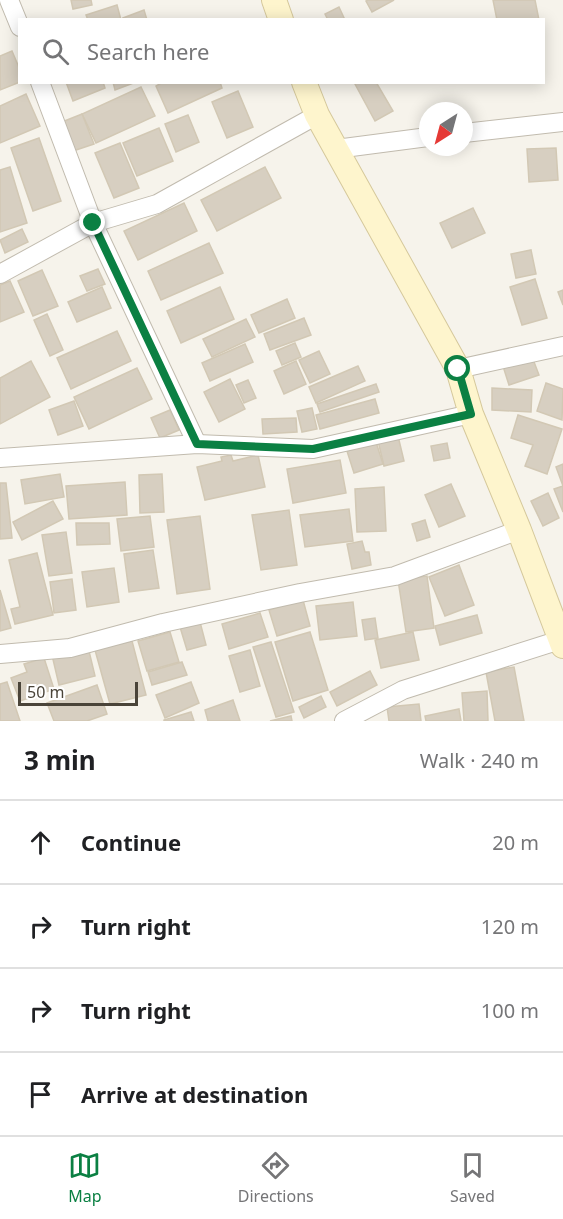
<!DOCTYPE html>
<meta charset="utf-8">
<style>
body{margin:0;font-family:"Noto Sans",sans-serif;background:#f2f2f2;color:#202124}
.compass{position:absolute;left:419px;top:102px;width:54px;height:54px;border-radius:50%;background:#fff;box-shadow:0 3px 15px #0003;rotate:216deg}
.scale{position:absolute;left:18px;bottom:15px;width:120px;box-sizing:border-box;padding-left:6px;border:3px solid #4a4439;border-top:0;font-size:16px;line-height:21px;white-space:nowrap;color:#4a4439;-webkit-text-stroke:4px #fff;paint-order:stroke}
.stop{position:absolute;width:18px;height:18px;margin:-14px;border:4px solid #0b8043;border-radius:50%;background:#fff}
.stop.end{background:#0b8043;border-color:#fff;box-shadow:0 2px 6px #0008}
.list{margin:0;padding:0;list-style:none}
h2{display:flex;justify-content:space-between;align-items:center;height:78px;margin:0;padding:0 24px;font-size:26px}
h2 small{font-size:20px;font-weight:400;color:#757577}
.list li{display:grid;grid-template-columns:39px 1fr auto;gap:18px;align-items:center;box-sizing:border-box;height:84px;padding:0 24px;border-top:2px solid #e0e0e0}
.list b{display:block;font-size:22px;white-space:nowrap}
.list em{font-size:20px;font-style:normal;color:#757577}
.icon{flex:none;width:33px;height:33px;fill:none;stroke:currentColor;stroke-width:2;stroke-linecap:round;stroke-linejoin:round}
.map{position:relative;flex:none;width:563px;height:721px;overflow:hidden}
.search{position:absolute;background:#fff;box-shadow:0 3px 15px #0003;left:18px;right:18px;top:18px;height:66px;display:flex;align-items:center;gap:15px;box-sizing:border-box;padding:0 21px;border-radius:0px;color:#757577;font-size:22px}
.sheet{height:414px;background:#fff}
nav{display:flex;justify-content:space-around;align-items:center;box-sizing:border-box;height:84px;border-top:2px solid #e0e0e0;background:#fff;font-size:16px;color:#757577}
nav a{display:grid;justify-items:center;gap:3px}
nav .on{color:#0b8043}
.map>svg:first-child{display:block}
</style>
<div class="map">
<svg width="563" height="721" viewBox="0 0 563 721">
<rect width="100%" height="100%" fill="#f6f3eb"/>
<g fill="#d7cfc1" stroke="#d2c8b4" stroke-width="1.5">
<polygon points="71,0 91,0 92,5 73,9"/>
<polygon points="368,0 394,0 372,12 366,1"/>
<polygon points="493,0 535,0 539,20 497,20"/>
<polygon points="117,5 121,20 88,20 86,15"/>
<polygon points="339,7 345,20 328,20 325,14"/>
<polygon points="144,10 147,20 124,20 123,18"/>
<polygon points="12,51 20,70 20,82 0,90 0,56"/>
<polygon points="66,82 103,82 105,88 73,101"/>
<polygon points="113,82 136,82 115,90"/>
<polygon points="163,82 220,82 222,88 168,113 156,86"/>
<polygon points="358,82 376,82 393,111 375,121 355,84"/>
<polygon points="141,87 155,116 96,143 82,114"/>
<polygon points="238,91 253,127 227,138 212,102"/>
<polygon points="26,94 40,126 0,143 0,106"/>
<polygon points="82,114 94,144 73,151 62,122"/>
<polygon points="188,115 199,142 176,152 165,124"/>
<polygon points="159,128 173,161 137,176 123,143"/>
<polygon points="39,138 61,201 33,211 11,148"/>
<polygon points="120,143 139,188 114,198 95,153"/>
<polygon points="556,148 558,180 529,182 527,149"/>
<polygon points="10,167 27,223 0,232 0,170"/>
<polygon points="265,167 281,198 217,231 201,200"/>
<polygon points="184,203 197,231 138,260 124,231"/>
<polygon points="473,208 485,233 452,248 440,223"/>
<polygon points="22,229 28,242 5,253 0,240"/>
<polygon points="209,243 223,273 161,300 148,271"/>
<polygon points="531,250 536,274 516,278 511,254"/>
<polygon points="98,269 105,284 87,291 80,276"/>
<polygon points="42,270 58,306 33,316 18,281"/>
<polygon points="535,279 547,318 522,325 510,287"/>
<polygon points="10,281 24,312 0,322 0,285"/>
<polygon points="102,287 111,308 77,322 68,302"/>
<polygon points="220,287 234,319 181,343 167,311"/>
<polygon points="563,290 563,305 558,292"/>
<polygon points="287,299 295,318 259,333 251,315"/>
<polygon points="47,314 63,350 50,356 34,320"/>
<polygon points="304,318 311,335 270,350 264,334"/>
<polygon points="246,319 255,337 212,357 203,339"/>
<polygon points="117,331 131,361 71,389 57,358"/>
<polygon points="295,343 301,357 282,365 276,351"/>
<polygon points="245,344 253,362 210,381 202,363"/>
<polygon points="319,351 330,374 310,383 299,360"/>
<polygon points="531,354 539,375 509,385 502,363"/>
<polygon points="31,361 50,397 0,424 0,378"/>
<polygon points="296,361 306,384 284,394 274,371"/>
<polygon points="358,366 365,381 316,403 309,387"/>
<polygon points="137,368 152,399 89,429 74,397"/>
<polygon points="230,379 245,409 219,422 204,392"/>
<polygon points="248,380 256,398 244,403 236,385"/>
<polygon points="546,383 563,389 562,420 537,411"/>
<polygon points="376,384 379,392 320,412 317,404"/>
<polygon points="492,388 532,390 531,412 492,410"/>
<polygon points="375,399 379,413 320,429 316,415"/>
<polygon points="74,401 83,426 58,435 49,410"/>
<polygon points="312,408 317,429 302,432 297,411"/>
<polygon points="170,410 179,430 160,438 151,418"/>
<polygon points="518,415 562,429 547,474 525,466 533,445 511,438"/>
<polygon points="296,418 297,432 263,434 262,419"/>
<polygon points="398,436 404,461 384,466 378,441"/>
<polygon points="376,442 383,464 354,473 347,451"/>
<polygon points="447,443 450,458 434,461 431,446"/>
<polygon points="231,455 233,461 258,455 265,487 205,500 197,467 222,461 221,457"/>
<polygon points="340,460 346,493 293,503 287,469"/>
<polygon points="563,464 563,512 554,489 563,486 556,467"/>
<polygon points="60,474 64,497 25,504 21,480"/>
<polygon points="162,474 164,512 140,513 139,475"/>
<polygon points="125,482 127,515 69,519 66,486"/>
<polygon points="0,483 6,483 12,538 0,539"/>
<polygon points="451,484 465,516 439,527 425,495"/>
<polygon points="384,487 386,531 357,532 355,489"/>
<polygon points="548,493 559,518 543,526 531,501"/>
<polygon points="53,501 63,519 22,540 13,522"/>
<polygon points="349,509 353,541 305,547 300,515"/>
<polygon points="289,510 297,565 261,570 252,515"/>
<polygon points="150,516 154,547 121,551 117,519"/>
<polygon points="200,516 210,589 177,594 167,520"/>
<polygon points="425,520 430,537 417,541 412,524"/>
<polygon points="76,523 109,523 110,544 77,545"/>
<polygon points="66,532 72,573 49,576 42,535"/>
<polygon points="362,541 365,552 369,552 371,565 352,569 347,544"/>
<polygon points="153,550 159,588 129,592 124,554"/>
<polygon points="37,553 53,615 15,624 11,609 20,607 9,560"/>
<polygon points="459,565 474,605 445,616 429,577"/>
<polygon points="114,568 119,602 87,607 82,572"/>
<polygon points="427,576 434,628 406,632 398,580"/>
<polygon points="72,579 76,610 54,613 50,582"/>
<polygon points="0,590 11,628 0,631"/>
<polygon points="303,600 310,626 277,636 269,610"/>
<polygon points="353,602 357,636 320,640 316,606"/>
<polygon points="260,613 268,637 229,649 222,624"/>
<polygon points="477,615 482,633 440,645 435,626"/>
<polygon points="375,618 378,638 365,640 362,620"/>
<polygon points="200,622 206,645 187,650 180,627"/>
<polygon points="170,632 179,662 147,671 138,641"/>
<polygon points="310,632 328,690 293,701 275,642"/>
<polygon points="413,632 419,660 381,668 375,640"/>
<polygon points="132,641 146,695 110,704 95,650"/>
<polygon points="271,642 294,712 276,717 253,647"/>
<polygon points="88,647 95,676 59,685 52,655"/>
<polygon points="250,650 260,686 240,692 229,656"/>
<polygon points="44,658 54,689 20,701 11,678 27,672 24,664"/>
<polygon points="182,662 187,675 152,685 148,672"/>
<polygon points="514,667 524,721 495,721 486,672"/>
<polygon points="370,671 377,685 337,706 330,692"/>
<polygon points="7,682 20,721 0,721 0,684"/>
<polygon points="191,682 199,703 165,718 156,695"/>
<polygon points="97,685 107,714 87,721 54,721 47,703"/>
<polygon points="487,691 488,721 464,721 462,693"/>
<polygon points="321,696 326,707 304,718 299,707"/>
<polygon points="233,700 240,721 208,721 205,710"/>
<polygon points="419,704 421,721 389,721 387,707"/>
<polygon points="459,709 461,721 426,721 425,716"/>
<polygon points="191,712 194,721 164,721 164,720"/>
<polygon points="291,716 292,721 270,721"/>
</g>
<g fill="none" stroke-linecap="round" stroke-linejoin="round">
<g stroke="#c1bbae" stroke-width="20">
<g id="street">
<polyline points="9,0 20,27"/>
<polyline points="40,82 93,223 197,444"/>
<polyline points="464,133 563,122"/>
<polyline points="336,149 428,137"/>
<polyline points="0,274 93,223 157,204 317,115"/>
<polyline points="458,369 563,346"/>
<polyline points="0,458 197,444 313,449 471,414"/>
<polyline points="0,654 70,648 163,623 300,593 395,576 519,530"/>
<polyline points="344,721 403,690 563,639"/>
</g>
</g>
<g stroke="#d5c89b" stroke-width="26">
<g id="secondary">
<polyline points="274,0 281,20"/>
<polyline points="304,82 317,115 458,369 471,414 519,530 563,646"/>
</g>
</g>
<use href="#street" stroke="#fff" stroke-width="18"/>
<use href="#secondary" stroke="#fef5cd" stroke-width="24"/>
</g>
<g fill="none" stroke-linecap="round" stroke-linejoin="round">
<polyline stroke="#0b8043" stroke-width="8" points="93,223 197,444 313,449 471,414 458,369"/>
</g>
</svg>
<svg class="compass" viewBox="-18 -18 36 36"><path d="M0-13l5 13h-10z" fill="#e53935"/><path d="M0 13l5-13h-10z" fill="#757577"/></svg>
<div class="scale">50 m</div>
<div class="stop" style="left:458px;top:369px"></div>
<div class="stop end" style="left:93px;top:223px"></div>
<div class="search"><svg class="icon" aria-label="search" viewBox="0 0 24 24"><circle cx="10" cy="10" r="6"/><path d="M15 15l6 6"/></svg>Search here</div>
</div>
<section class="sheet">
<h2>3 min<small>Walk · 240 m</small></h2>
<ul class="list">
<li><svg class="icon" aria-label="ahead" viewBox="0 0 24 24"><path d="M12 20V5M6 11l6-6 6 6"/></svg><div><b>Continue</b></div><em>20 m</em></li>
<li><svg class="icon" aria-label="right" viewBox="0 0 24 24"><path d="M7 20v-9h11M14 6l5 5-5 5"/></svg><div><b>Turn right</b></div><em>120 m</em></li>
<li><svg class="icon" aria-label="right" viewBox="0 0 24 24"><path d="M7 20v-9h11M14 6l5 5-5 5"/></svg><div><b>Turn right</b></div><em>100 m</em></li>
<li><svg class="icon" aria-label="arrive" viewBox="0 0 24 24"><path d="M6 21V4h12l-3 4 3 4H6"/></svg><div><b>Arrive at destination</b></div></li>
</ul>
</section>
<nav>
<a class="on"><svg class="icon" aria-label="map" viewBox="0 0 24 24"><path d="M3 6l6-2 6 2 6-2v14l-6 2-6-2-6 2zM9 4v14M15 6v14"/></svg>Map</a>
<a><svg class="icon" aria-label="directions" viewBox="0 0 24 24"><path d="M12 3l9 9-9 9-9-9zM9 14v-3h6M13 9l2 2-2 2"/></svg>Directions</a>
<a><svg class="icon" aria-label="saved" viewBox="0 0 24 24"><path d="M7 4h10v16l-5-4-5 4z"/></svg>Saved</a>
</nav>
